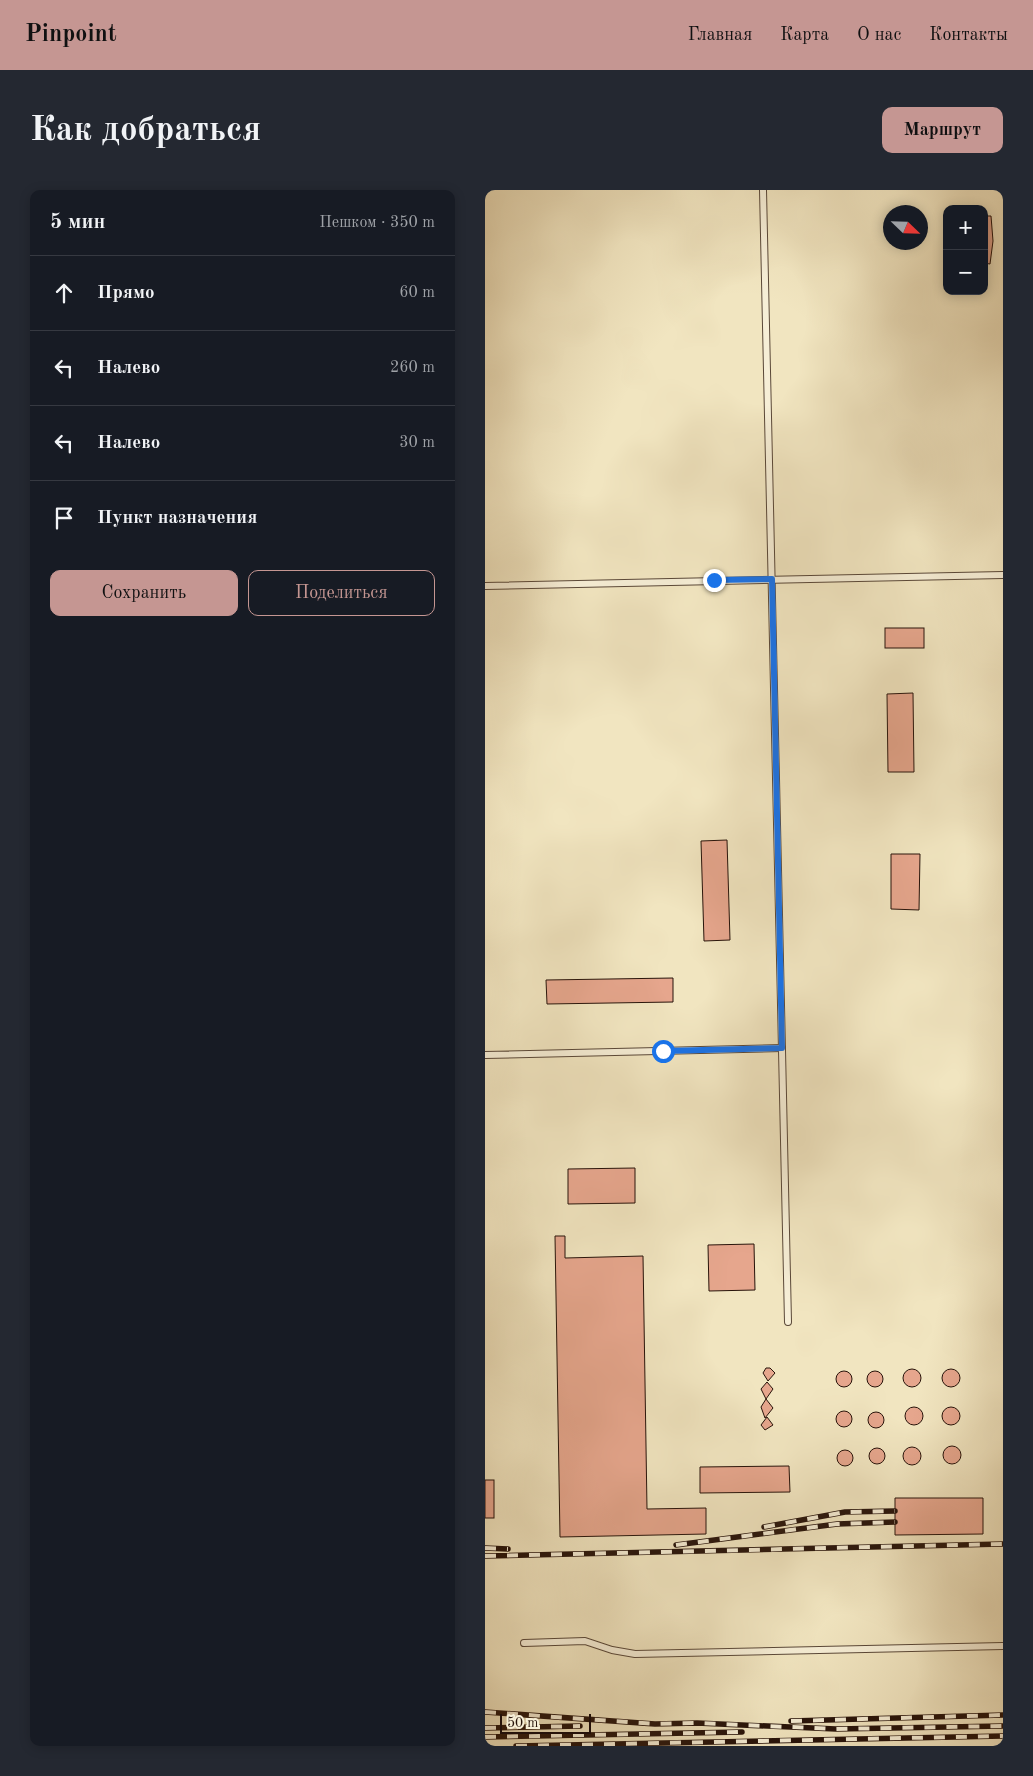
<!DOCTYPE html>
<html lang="ru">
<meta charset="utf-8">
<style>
body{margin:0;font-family:"Old Standard TT",serif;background:#242831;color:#f1f3f6}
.controls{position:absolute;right:15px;top:15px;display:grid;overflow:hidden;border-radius:10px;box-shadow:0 2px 12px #0003}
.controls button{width:45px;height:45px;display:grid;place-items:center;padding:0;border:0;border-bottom:1px solid #363941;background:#171b24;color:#f1f3f6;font:25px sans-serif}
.compass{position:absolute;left:398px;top:15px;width:45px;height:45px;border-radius:50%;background:#171b24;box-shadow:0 2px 12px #0003;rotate:113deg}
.scale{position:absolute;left:15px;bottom:12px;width:91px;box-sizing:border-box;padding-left:5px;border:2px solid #27130a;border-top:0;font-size:14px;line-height:18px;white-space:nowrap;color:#27130a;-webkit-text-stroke:4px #f6eed6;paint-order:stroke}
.stop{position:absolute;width:15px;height:15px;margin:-11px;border:4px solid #1a73e8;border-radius:50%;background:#fff}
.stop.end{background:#1a73e8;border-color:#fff;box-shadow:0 1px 5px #0008}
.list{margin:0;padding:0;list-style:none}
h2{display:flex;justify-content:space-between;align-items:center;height:65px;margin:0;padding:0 20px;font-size:21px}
h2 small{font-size:16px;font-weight:400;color:#9ea1a6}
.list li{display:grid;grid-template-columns:32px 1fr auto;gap:15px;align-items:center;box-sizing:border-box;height:75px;padding:0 20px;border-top:1px solid #363941}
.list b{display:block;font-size:19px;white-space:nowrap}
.list em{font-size:16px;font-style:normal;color:#9ea1a6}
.actions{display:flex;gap:10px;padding:15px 20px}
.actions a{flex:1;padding:11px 0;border:1px solid #c59692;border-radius:10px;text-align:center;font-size:18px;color:#c59692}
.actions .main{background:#c59692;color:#111}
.icon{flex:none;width:28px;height:28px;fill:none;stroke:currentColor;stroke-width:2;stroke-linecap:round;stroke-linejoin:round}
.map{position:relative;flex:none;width:518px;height:1556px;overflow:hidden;border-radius:10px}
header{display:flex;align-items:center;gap:30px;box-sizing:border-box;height:70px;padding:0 25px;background:#c59692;color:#111}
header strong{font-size:24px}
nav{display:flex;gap:28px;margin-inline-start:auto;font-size:18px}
.intro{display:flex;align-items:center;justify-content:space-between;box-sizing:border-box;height:120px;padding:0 30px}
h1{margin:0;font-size:35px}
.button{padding:12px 22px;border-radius:10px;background:#c59692;color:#111;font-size:18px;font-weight:700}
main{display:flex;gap:30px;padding:0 30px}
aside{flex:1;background:#171b24;border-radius:10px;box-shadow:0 2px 12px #0003}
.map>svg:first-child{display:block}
</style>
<header>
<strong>Pinpoint</strong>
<nav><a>Главная</a><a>Карта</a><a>О нас</a><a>Контакты</a></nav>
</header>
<div class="intro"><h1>Как добраться</h1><a class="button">Маршрут</a></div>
<main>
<aside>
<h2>5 мин<small>Пешком · 350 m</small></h2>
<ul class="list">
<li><svg class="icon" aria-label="ahead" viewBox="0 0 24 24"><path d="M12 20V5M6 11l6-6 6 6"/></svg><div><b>Прямо</b></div><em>60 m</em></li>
<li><svg class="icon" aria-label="left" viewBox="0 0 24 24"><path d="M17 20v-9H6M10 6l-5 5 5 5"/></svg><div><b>Налево</b></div><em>260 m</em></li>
<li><svg class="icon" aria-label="left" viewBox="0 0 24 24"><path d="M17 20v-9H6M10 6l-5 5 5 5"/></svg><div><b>Налево</b></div><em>30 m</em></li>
<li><svg class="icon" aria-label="arrive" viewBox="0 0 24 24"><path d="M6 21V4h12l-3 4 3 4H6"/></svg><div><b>Пункт назначения</b></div></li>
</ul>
<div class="actions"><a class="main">Сохранить</a><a>Поделиться</a></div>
</aside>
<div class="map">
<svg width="518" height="1556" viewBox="0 0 518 1556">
<rect width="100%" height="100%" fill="#f1e5c0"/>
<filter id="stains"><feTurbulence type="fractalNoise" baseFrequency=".004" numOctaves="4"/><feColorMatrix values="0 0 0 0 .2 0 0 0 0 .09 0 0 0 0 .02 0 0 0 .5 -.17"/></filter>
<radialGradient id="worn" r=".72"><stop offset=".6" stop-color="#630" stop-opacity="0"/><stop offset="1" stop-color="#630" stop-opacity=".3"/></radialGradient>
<g fill="#e6a68d" stroke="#27130a">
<polygon points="499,26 506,26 508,51 505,74 499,73"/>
<rect x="400" y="438" width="39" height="20"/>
<polygon points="428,503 429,582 403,582 402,504"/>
<polygon points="242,650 245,750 219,751 216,651"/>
<polygon points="406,664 435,664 434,720 406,719"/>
<polygon points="188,788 188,812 62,814 61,790"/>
<polygon points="150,978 150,1013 83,1014 83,979"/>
<polygon points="70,1046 80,1046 80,1068 158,1066 162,1319 221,1318 221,1344 75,1347"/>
<polygon points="269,1054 270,1100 224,1101 223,1055"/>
<polygon points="281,1178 285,1178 290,1183 283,1191 278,1183"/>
<circle cx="427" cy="1188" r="9"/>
<circle cx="466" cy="1188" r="9"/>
<circle cx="390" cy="1189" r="8"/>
<circle cx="359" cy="1189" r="8"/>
<polygon points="282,1192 288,1199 281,1209 276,1199"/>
<polygon points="281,1209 288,1218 280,1228 276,1217"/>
<circle cx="429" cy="1226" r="9"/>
<circle cx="466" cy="1226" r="9"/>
<circle cx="359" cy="1229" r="8"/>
<circle cx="391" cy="1230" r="8"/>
<polygon points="282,1227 288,1235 280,1240 276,1235"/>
<circle cx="467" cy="1265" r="9"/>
<circle cx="427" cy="1266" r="9"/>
<circle cx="392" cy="1266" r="8"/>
<circle cx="360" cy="1268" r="8"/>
<polygon points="304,1276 305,1302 215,1303 215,1277"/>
<rect x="0" y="1290" width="9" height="38"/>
<polygon points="410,1308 498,1308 498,1344 410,1345"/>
</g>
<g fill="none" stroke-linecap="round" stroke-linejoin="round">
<g stroke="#5a4838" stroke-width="8">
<g id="service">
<polyline points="278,0 303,1132"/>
<polyline points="0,396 518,385"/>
<polyline points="0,865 297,858"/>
<polyline points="39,1453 100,1451 127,1460 150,1464 518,1456"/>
</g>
</g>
<use href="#service" stroke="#f6eed6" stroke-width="6"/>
<g stroke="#27130a" stroke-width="5.5">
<g id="rail">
<polyline points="279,1337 360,1322 410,1321"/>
<polyline points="191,1355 352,1334 410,1332"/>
<polyline points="0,1358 23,1359"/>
<polyline points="0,1366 518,1354"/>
<polyline points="0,1522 170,1534 212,1533 351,1539 518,1536"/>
<polyline points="306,1531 518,1525"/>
<polyline points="0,1538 95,1536"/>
<polyline points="0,1547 257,1542"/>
<polyline points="31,1556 518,1546"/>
</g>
</g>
<use href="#rail" stroke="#f6eed6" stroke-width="4" stroke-dasharray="11" stroke-linecap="butt"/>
</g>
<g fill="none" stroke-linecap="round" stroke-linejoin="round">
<polyline stroke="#1a73e8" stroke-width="6" points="178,861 297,858 287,389 229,390"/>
</g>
<rect width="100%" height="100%" filter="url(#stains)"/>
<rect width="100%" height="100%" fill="url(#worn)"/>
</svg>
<div class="controls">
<button>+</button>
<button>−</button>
</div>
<svg class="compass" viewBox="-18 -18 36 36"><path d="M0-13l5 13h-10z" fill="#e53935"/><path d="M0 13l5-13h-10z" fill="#9ea1a6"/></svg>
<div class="scale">50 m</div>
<div class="stop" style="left:178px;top:861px"></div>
<div class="stop end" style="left:229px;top:390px"></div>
</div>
</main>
